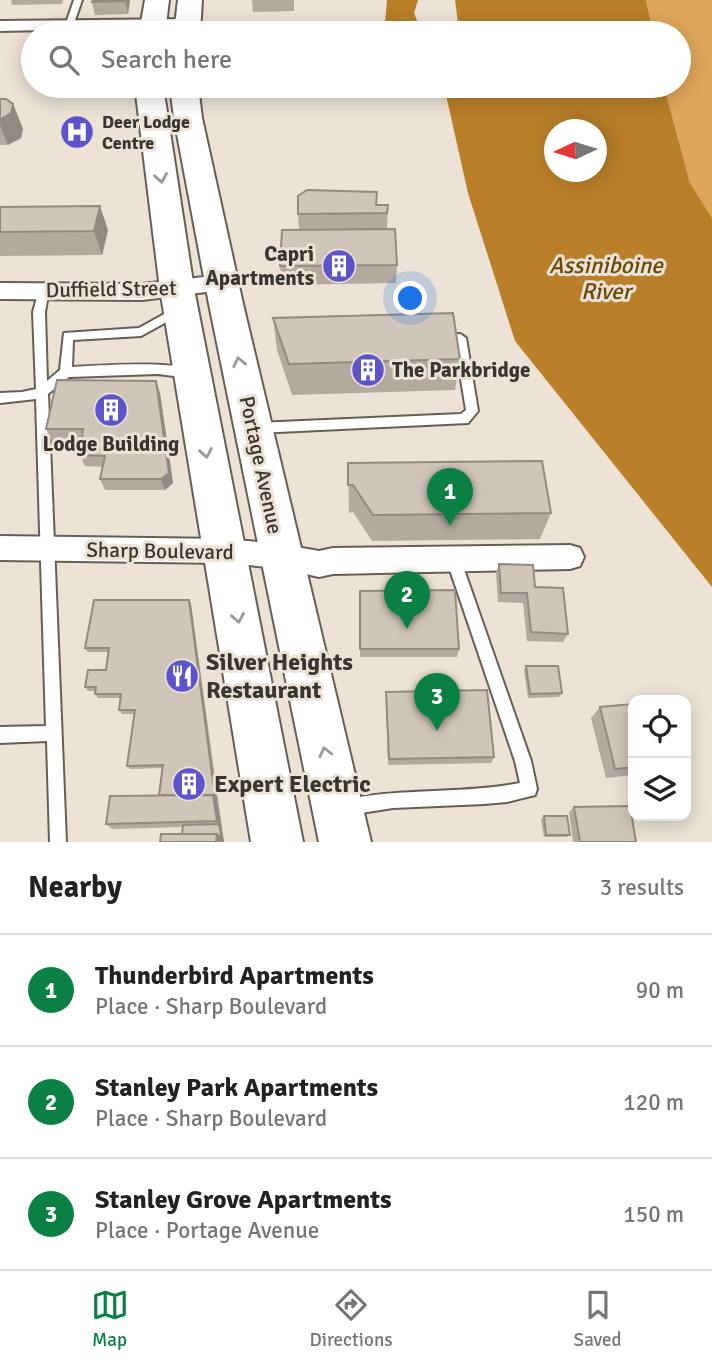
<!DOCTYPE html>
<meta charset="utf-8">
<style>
body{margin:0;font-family:Signika,sans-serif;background:#f6f6f6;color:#222}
.controls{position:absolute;right:21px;bottom:21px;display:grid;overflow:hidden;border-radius:14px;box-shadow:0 4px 18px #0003}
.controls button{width:63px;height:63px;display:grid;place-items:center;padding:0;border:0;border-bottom:2px solid #e0e0e0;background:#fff;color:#222;font:35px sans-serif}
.compass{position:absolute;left:544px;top:119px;width:63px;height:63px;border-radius:50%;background:#fff;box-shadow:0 4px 18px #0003;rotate:266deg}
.you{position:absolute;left:411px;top:299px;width:24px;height:24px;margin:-18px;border:5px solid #fff;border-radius:50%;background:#1a73e8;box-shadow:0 0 0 10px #1a73e833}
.badge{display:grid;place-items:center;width:46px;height:46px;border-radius:50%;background:#0b8043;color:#fff;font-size:23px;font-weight:700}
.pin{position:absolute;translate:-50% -58px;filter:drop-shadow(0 2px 4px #0008)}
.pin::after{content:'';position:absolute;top:37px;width:24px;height:21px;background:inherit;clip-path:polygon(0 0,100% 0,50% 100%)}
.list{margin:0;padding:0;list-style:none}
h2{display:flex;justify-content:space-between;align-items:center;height:91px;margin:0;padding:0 28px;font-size:30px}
h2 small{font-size:23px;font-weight:400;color:#767676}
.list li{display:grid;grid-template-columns:46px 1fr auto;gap:21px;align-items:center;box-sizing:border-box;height:112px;padding:0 28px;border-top:2px solid #e0e0e0}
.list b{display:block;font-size:26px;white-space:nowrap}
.list p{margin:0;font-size:23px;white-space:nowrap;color:#767676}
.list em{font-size:23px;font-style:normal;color:#767676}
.icon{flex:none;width:38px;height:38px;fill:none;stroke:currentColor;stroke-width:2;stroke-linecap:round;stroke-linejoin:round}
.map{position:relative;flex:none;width:712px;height:842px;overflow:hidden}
.search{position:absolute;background:#fff;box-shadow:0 4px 18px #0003;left:21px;right:21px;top:21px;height:77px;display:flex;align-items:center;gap:18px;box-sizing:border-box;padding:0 24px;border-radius:38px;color:#767676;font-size:26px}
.sheet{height:427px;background:#fff}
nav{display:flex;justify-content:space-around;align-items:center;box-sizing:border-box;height:98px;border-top:2px solid #e0e0e0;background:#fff;font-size:19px;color:#767676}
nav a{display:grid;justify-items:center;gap:4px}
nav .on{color:#0b8043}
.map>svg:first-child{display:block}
</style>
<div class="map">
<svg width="712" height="842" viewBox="0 0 712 842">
<rect width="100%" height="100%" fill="#ece2d5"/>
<polygon fill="#dfa559" points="646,0 712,0 712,218 690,183 664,86 679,86 679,33 653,33"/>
<g fill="#b97f29" fill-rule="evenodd">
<polygon points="387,0 418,0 414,13 422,33 384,33"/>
<polygon points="455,0 646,0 653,33 456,33 458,23"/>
<path d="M444,86h220l26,97 22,35v369l-197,-246 -47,-148zM554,130h42v42h-42z"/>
</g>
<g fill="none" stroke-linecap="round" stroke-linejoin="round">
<g stroke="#685f54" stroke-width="4">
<g id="service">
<polygon points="74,0 82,0 73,26 69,28 65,26"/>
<polygon points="185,86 389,86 389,87 385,90 182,91 181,89"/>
<path d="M44,286l5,4 -4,22 2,69 13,-11 4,-37 75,-5 38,-21 4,1 2,3 -2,3 -40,22 -68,4 -1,27c22,-1 111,-8 124,6l-6,5 -32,-4 -89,3 -21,17 18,448h-16l-3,-101 -47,2v-16l46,-1 -10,-327 -36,4v-10l22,-1 14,-3 -3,-77 6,-22z"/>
<polygon points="460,334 466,338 478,411 468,423 257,433 253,432 251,428 253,424 257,423 461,414 466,410 455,343 442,343 436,339 442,335"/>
<path d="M453,552l5,2 2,4 71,203 6,28 -2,6 -28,7 -23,2 -91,4 -45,7 -6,-2 -2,-6 2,-6 6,-2c57,-11 115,-5 172,-16l-5,-22 -69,-203 2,-4z"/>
</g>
</g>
<g stroke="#685f54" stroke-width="4">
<g id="minor">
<polygon points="188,19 196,24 194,27 0,31 0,21"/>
<polygon points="222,275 230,277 233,283 230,289 142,300 0,299 0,283 142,284"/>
<polygon points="0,536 225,539 280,544 319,551 333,548 570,545 580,548 584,557 580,566 570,569 333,574 319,577 280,568 225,563 0,560"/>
</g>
</g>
<g stroke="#685f54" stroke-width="4">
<g id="trunk">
<polygon points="145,0 169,0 165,33 139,33"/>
<polygon points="178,0 202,0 200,33 174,33"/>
<polygon points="135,86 163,86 194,289 303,842 251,842 160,289"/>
<polygon points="170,86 198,86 202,118 243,304 371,842 319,842 209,304 174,118"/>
</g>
</g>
<use href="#service" fill="#fff" fill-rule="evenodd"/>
<use href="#minor" fill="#fff" fill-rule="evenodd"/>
<use href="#trunk" fill="#fff" fill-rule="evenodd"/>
</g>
<g fill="#b3a99f">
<polygon points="11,0 63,0 62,4 12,5"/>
<polygon points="93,0 130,0 128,14 95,15 92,2"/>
<polygon points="252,0 294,0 294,11 253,12"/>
<polygon points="0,99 13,104 23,129 21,138 8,145 0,145"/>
<polygon points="377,192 377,205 388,205 387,229 397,265 396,283 282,285 280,266 299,230 298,214"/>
<polygon points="0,207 108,230 102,255 0,256"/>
<polygon points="273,318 460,359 455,390 292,395 277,350"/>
<polygon points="160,393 173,483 165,490 105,490 100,479 103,467 85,466 80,455 82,440 52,441 46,429"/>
<polygon points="348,463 551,513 540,539 372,541 353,512 349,513"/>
<polygon points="499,564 535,587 568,634 563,642 527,641 523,603 498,602 496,573"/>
<polygon points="360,591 459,649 457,657 360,657"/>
<polygon points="189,600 191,604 224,842 160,842 182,834 183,827 112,829 106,824 159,795 162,768 130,769 127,766 135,714 122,714 119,710 120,698 98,698 95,694 95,691 88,691 85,687 106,670 109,652 88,652 85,648"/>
<polygon points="526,666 562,693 559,697 528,698 524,670"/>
<polygon points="386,692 494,757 491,763 388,765 386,699"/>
<polygon points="633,704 633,775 606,778 591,718 600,707"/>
<polygon points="574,807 636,842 573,842 569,812"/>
<polygon points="544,816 570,835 567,837 544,837 541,819"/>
</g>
<g fill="#928a82">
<polygon points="125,0 130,0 128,14 125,1"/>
<polygon points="13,104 23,129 21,138 8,145 0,125 0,120"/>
<polygon points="100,206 108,230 102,255 94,231"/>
<polygon points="156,381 160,393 173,483 165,490 161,479"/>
<polygon points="189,600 191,604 217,800 215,797"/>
<polygon points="213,795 217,800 224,842 216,842 219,824 217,821"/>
</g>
<g fill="#d0c5b9" stroke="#928a82" stroke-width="2">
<polygon points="93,0 125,0 125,1 92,2"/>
<polygon points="108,28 108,33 85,33 86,30"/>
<polygon points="0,99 6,99 13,104 11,113 0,120"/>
<polygon points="307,190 377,192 376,205 388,205 387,213 298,214 298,196"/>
<polygon points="100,206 94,231 0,232 0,207"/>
<polygon points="395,229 397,265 280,266 282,230"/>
<polygon points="453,313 460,359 289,364 273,318"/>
<polygon points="57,380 156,381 169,473 161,479 100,479 105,456 80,455 83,429 46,429"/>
<polygon points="542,461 551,513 373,515 353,485 348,485 348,463"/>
<polygon points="499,564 533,565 535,587 563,588 568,634 531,632 527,593 501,593"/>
<polygon points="455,590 459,649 360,649 360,591"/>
<polygon points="94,600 189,600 215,797 213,795 159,795 163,765 127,766 135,710 119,710 121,694 95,694 96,687 85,687 88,670 106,670 109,648 85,648"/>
<polygon points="526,666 558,666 562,693 530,694"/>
<polygon points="487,690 494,757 389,759 386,692"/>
<polygon points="633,704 633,767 615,769 600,707"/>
<polygon points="213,795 217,821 106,824 110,796"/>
<polygon points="630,806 636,842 580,842 574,807"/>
<polygon points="544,816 567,816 570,835 546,835"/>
<polygon points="219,824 222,840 217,834 182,834 183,825"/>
<polygon points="161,834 217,834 216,842 160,842"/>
</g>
<defs><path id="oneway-chevron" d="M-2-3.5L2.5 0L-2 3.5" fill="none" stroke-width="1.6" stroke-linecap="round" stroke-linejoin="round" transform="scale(1.75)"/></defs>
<g stroke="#9c9a98">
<use href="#oneway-chevron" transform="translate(161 178) rotate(80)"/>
<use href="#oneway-chevron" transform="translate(239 362) rotate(-102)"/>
<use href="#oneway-chevron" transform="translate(206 453) rotate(80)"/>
<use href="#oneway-chevron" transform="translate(238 618) rotate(80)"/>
<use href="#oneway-chevron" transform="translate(325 752) rotate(-103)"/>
</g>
<defs>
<g id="hospital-disc" transform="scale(1.75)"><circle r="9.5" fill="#5d54cc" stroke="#ece2d5"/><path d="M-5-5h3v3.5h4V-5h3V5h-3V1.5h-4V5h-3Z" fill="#fff"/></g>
<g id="building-disc" transform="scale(1.75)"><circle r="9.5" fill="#5d54cc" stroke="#ece2d5"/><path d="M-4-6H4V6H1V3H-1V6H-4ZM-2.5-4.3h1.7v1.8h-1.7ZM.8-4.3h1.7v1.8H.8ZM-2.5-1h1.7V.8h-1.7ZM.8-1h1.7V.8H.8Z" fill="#fff"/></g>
<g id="restaurant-disc" transform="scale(1.75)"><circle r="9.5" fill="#5d54cc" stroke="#ece2d5"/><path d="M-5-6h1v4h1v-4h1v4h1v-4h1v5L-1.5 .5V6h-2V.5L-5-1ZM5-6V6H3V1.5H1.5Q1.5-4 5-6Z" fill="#fff"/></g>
</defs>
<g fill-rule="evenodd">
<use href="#hospital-disc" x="77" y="132"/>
<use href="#building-disc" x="339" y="266"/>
<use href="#building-disc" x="368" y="370"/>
<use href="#building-disc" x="111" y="410"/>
<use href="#restaurant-disc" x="182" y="676"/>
<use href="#building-disc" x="189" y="784"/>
</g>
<g text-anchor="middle" stroke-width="6" stroke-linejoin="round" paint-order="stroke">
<g font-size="18" font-weight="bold" fill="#393530" stroke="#ece2d5" text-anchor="start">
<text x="102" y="128">Deer Lodge<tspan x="102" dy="21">Centre</tspan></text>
</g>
<g font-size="21" font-weight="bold" fill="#393530" stroke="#ece2d5" text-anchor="end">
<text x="314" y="261">Capri<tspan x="314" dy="24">Apartments</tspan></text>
<text x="392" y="377" text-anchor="start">The Parkbridge</text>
<text x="111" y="451" text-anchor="middle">Lodge Building</text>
</g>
<g font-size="21" fill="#393530" stroke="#ece2d5">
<text transform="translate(111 289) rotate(-1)" y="7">Duffield Street</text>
<text transform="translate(261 465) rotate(78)" y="7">Portage Avenue</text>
<text transform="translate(160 551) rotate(1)" y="7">Sharp Boulevard</text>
</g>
<g font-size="23" font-style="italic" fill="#6e4603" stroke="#ece2d5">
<text x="606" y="273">Assiniboine<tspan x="606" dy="26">River</tspan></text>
</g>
<g font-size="24" font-weight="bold" fill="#393530" stroke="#ece2d5" text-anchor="start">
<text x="206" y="670">Silver Heights<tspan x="206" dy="28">Restaurant</tspan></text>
<text x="214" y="792">Expert Electric</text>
</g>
</g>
</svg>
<div class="controls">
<button><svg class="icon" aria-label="locate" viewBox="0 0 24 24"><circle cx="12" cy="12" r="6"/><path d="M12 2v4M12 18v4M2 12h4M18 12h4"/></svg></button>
<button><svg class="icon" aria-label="layers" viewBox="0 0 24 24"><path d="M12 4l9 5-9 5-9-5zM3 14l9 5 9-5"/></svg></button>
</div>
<svg class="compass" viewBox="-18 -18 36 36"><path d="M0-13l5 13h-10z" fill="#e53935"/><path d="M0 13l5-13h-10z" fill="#767676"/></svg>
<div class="you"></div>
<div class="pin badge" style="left:450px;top:526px">1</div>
<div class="pin badge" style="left:407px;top:629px">2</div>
<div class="pin badge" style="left:437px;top:731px">3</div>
<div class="search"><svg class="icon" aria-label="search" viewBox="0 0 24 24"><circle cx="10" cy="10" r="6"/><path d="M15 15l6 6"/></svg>Search here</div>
</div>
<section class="sheet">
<h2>Nearby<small>3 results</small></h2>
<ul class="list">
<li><span class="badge">1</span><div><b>Thunderbird Apartments</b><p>Place · Sharp Boulevard</p></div><em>90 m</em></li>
<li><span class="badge">2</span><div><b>Stanley Park Apartments</b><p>Place · Sharp Boulevard</p></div><em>120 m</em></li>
<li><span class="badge">3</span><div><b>Stanley Grove Apartments</b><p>Place · Portage Avenue</p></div><em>150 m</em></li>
</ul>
</section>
<nav>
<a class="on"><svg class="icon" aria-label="map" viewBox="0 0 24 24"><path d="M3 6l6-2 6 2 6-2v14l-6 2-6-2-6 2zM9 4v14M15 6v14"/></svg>Map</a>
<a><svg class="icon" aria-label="directions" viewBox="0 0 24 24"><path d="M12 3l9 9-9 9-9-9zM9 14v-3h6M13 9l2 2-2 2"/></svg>Directions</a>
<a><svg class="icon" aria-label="saved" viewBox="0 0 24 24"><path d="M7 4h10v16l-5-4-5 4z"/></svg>Saved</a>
</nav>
